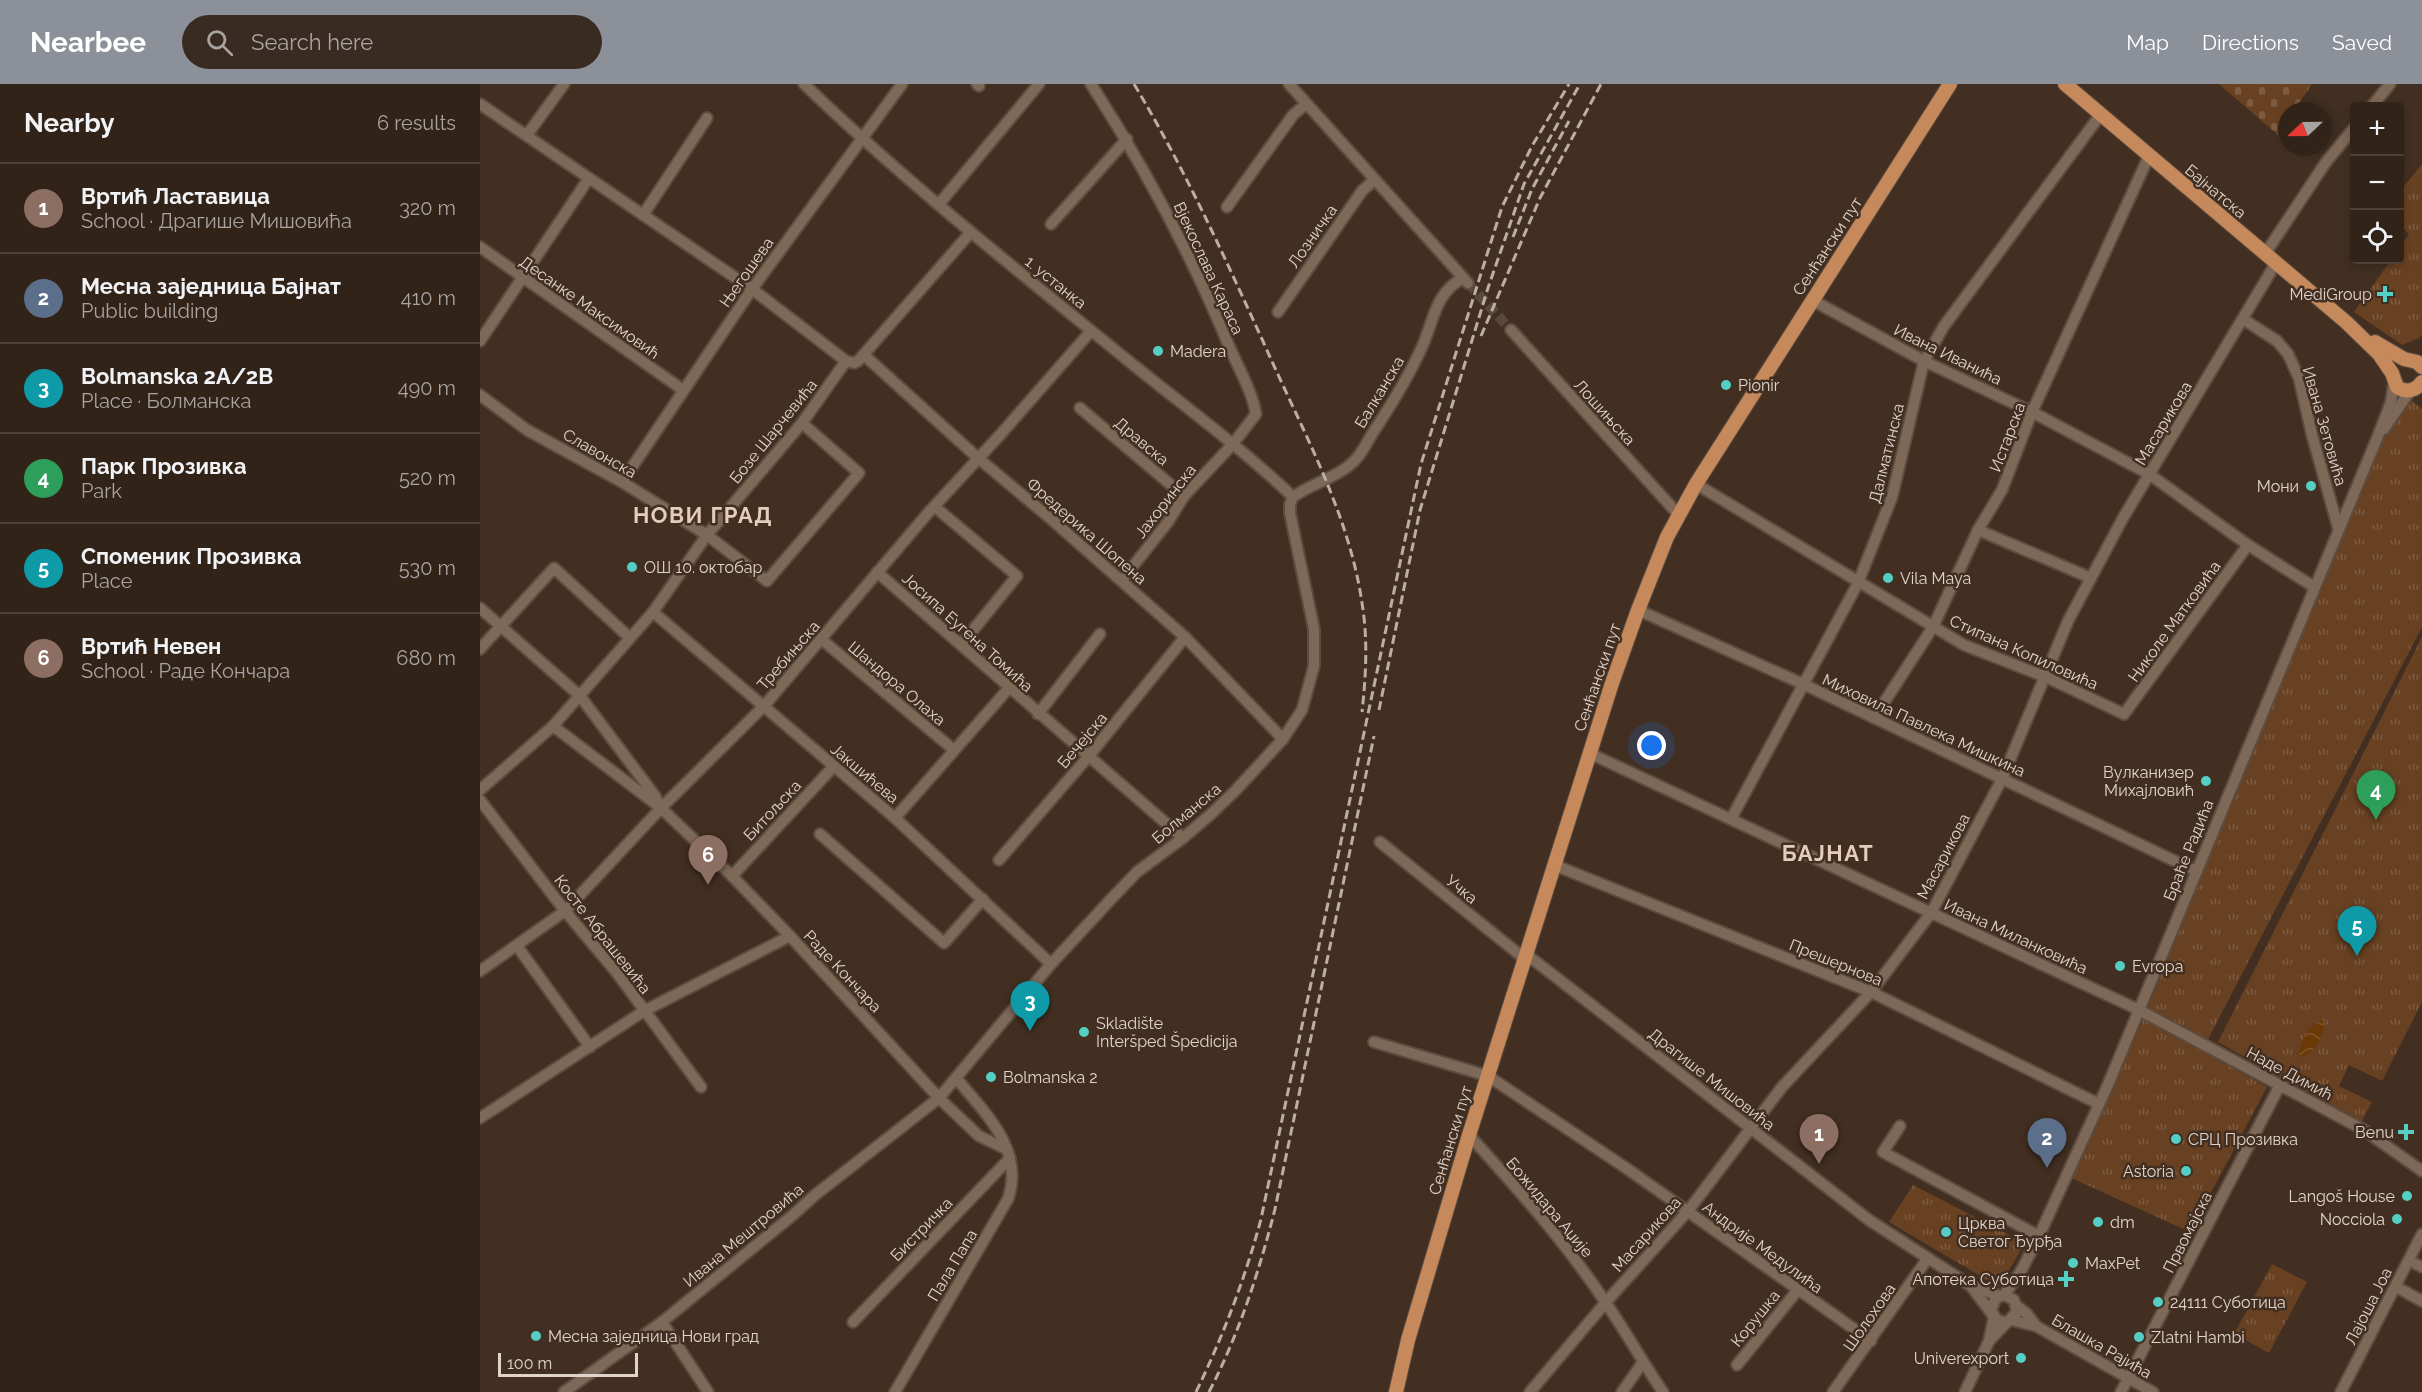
<!DOCTYPE html>
<meta charset="utf-8">
<style>
body{margin:0;font-family:Raleway,sans-serif;background:#3a2b22;color:#f1f3f6}
.controls{position:absolute;right:18px;top:18px;display:grid;overflow:hidden;border-radius:6px;box-shadow:0 3px 9px #0003}
.controls button{width:54px;height:54px;display:grid;place-items:center;padding:0;border:0;border-bottom:2px solid #4d4038;background:#322319;color:#f1f3f6;font:30px sans-serif}
.compass{position:absolute;left:1798px;top:18px;width:54px;height:54px;border-radius:50%;background:#322319;box-shadow:0 3px 9px #0003;rotate:248deg}
.scale{position:absolute;left:18px;bottom:15px;width:140px;box-sizing:border-box;padding-left:6px;border:3px solid #e0d3ca;border-top:0;font-size:16px;line-height:21px;white-space:nowrap;color:#e0d3ca;-webkit-text-stroke:4px #422f21;paint-order:stroke}
.you{position:absolute;left:1172px;top:662px;width:21px;height:21px;margin:-15px;border:4px solid #fff;border-radius:50%;background:#1a73e8;box-shadow:0 0 0 9px #1a73e833}
.badge{display:grid;place-items:center;width:39px;height:39px;border-radius:50%;background:#8c9099;color:#fff;font-size:20px;font-weight:700}
.pin{position:absolute;translate:-50% -50px;filter:drop-shadow(0 2px 3px #0008)}
.pin::after{content:'';position:absolute;top:32px;width:21px;height:18px;background:inherit;clip-path:polygon(0 0,100% 0,50% 100%)}
.list{margin:0;padding:0;list-style:none}
h2{display:flex;justify-content:space-between;align-items:center;height:78px;margin:0;padding:0 24px;font-size:26px}
h2 small{font-size:20px;font-weight:400;color:#a8a4a2}
.list li{display:grid;grid-template-columns:39px 1fr auto;gap:18px;align-items:center;box-sizing:border-box;height:90px;padding:0 24px;border-top:2px solid #4d4038}
.list b{display:block;font-size:22px;white-space:nowrap}
.list p{margin:0;font-size:20px;white-space:nowrap;color:#a8a4a2}
.list em{font-size:20px;font-style:normal;color:#a8a4a2}
.icon{flex:none;width:33px;height:33px;fill:none;stroke:currentColor;stroke-width:2;stroke-linecap:round;stroke-linejoin:round}
.map{position:relative;flex:none;width:1942px;height:1308px;overflow:hidden}
header{display:flex;align-items:center;gap:36px;box-sizing:border-box;height:84px;padding:0 30px;background:#8c9099;color:#fff}
header strong{font-size:28px}
nav{display:flex;gap:33px;margin-inline-start:auto;font-size:21px}
.search{width:420px;height:54px;background:#3a2b22;display:flex;align-items:center;gap:15px;box-sizing:border-box;padding:0 21px;border-radius:33px;color:#a8a4a2;font-size:22px}
main{display:flex}
aside{flex:1;background:#322319}
.map>svg:first-child{display:block}
</style>
<header>
<strong>Nearbee</strong>
<div class="search"><svg class="icon" aria-label="search" viewBox="0 0 24 24"><circle cx="10" cy="10" r="6"/><path d="M15 15l6 6"/></svg>Search here</div>
<nav><a>Map</a><a>Directions</a><a>Saved</a></nav>
</header>
<main>
<aside>
<h2>Nearby<small>6 results</small></h2>
<ul class="list">
<li><span class="badge" style="background:#8d6e63">1</span><div><b>Вртић Ластавица</b><p>School · Драгише Мишовића</p></div><em>320 m</em></li>
<li><span class="badge" style="background:#5c6f8a">2</span><div><b>Месна заједница Бајнат</b><p>Public building</p></div><em>410 m</em></li>
<li><span class="badge" style="background:#0f9aa8">3</span><div><b>Bolmanska 2A/2B</b><p>Place · Болманска</p></div><em>490 m</em></li>
<li><span class="badge" style="background:#2e9e5b">4</span><div><b>Парк Прозивка</b><p>Park</p></div><em>520 m</em></li>
<li><span class="badge" style="background:#0f9aa8">5</span><div><b>Споменик Прозивка</b><p>Place</p></div><em>530 m</em></li>
<li><span class="badge" style="background:#8d6e63">6</span><div><b>Вртић Невен</b><p>School · Раде Кончара</p></div><em>680 m</em></li>
</ul>
</aside>
<div class="map">
<svg width="1942" height="1308" viewBox="0 0 1942 1308">
<defs>
<pattern id="grass-tufts" width="24" height="20" patternUnits="userSpaceOnUse" patternTransform="scale(1.5)"><rect width="24" height="20" fill="#684122"/><path d="M3 7l-1-3M5 7V3M7 7l1-3M15 17l-1-3M17 17v-4M19 17l1-3" fill="none" stroke="#7d5c41"/></pattern>
<pattern id="cemetery-stones" width="16" height="16" patternUnits="userSpaceOnUse" patternTransform="scale(1.5)"><rect width="16" height="16" fill="#684122"/><path d="M2 7V4a2 2 0 0 1 4 0v3zM10 15v-3a2 2 0 0 1 4 0v3z" fill="#7d5c41"/></pattern>
<pattern id="water-waves" width="16" height="10" patternUnits="userSpaceOnUse" patternTransform="scale(1.5)"><rect width="16" height="10" fill="#6b3808"/><path d="M0 5q4-4 8 0t8 0" fill="none" stroke="#80542b"/></pattern>
</defs>
<rect width="100%" height="100%" fill="#422f21"/>
<g fill="url(#grass-tufts)">
<polygon points="1942,80 1942,250 1939,254 1922,261 1874,228 1911,176 1920,176 1920,164 1929,150 1920,142 1920,107"/>
<polygon points="1929,314 1942,325 1942,543 1722,967 1787,1003 1710,1148 1589,1093 1661,940 1899,358"/>
<polygon points="1942,553 1942,918 1902,997 1869,981 1859,1002 1892,1018 1881,1038 1738,958"/>
<polygon points="1433,1101 1545,1159 1519,1203 1409,1138"/>
<polygon points="1792,1180 1827,1198 1789,1269 1754,1250"/>
</g>
<polygon fill="url(#cemetery-stones)" points="1739,0 1832,0 1814,27 1807,27 1807,38 1798,51"/>
<path fill="url(#water-waves)" d="M1840,936h3c3,13 -8,34 -22,37l-2,-4c3,-14 8,-26 21,-33z"/>
<g fill="none" stroke-linecap="round" stroke-linejoin="round">
<polyline stroke="#5a483a" stroke-width="10" stroke-dasharray="10 5" stroke-linecap="butt" points="988,199 1031,246"/>
<g stroke="#5c4c3f" stroke-width="14">
<g id="minor">
<path d="M324,0c105,101 219,191 332,283 52,42 108,83 157,130"/>
<polyline points="497,0 499,2"/>
<path d="M611,0c54,84 100,170 138,262 9,21 23,45 27,68l-24,31 -48,51 -16,26 -46,58"/>
<polyline points="809,0 988,199"/>
<polyline points="0,20 272,205 366,277"/>
<polyline points="1892,22 1910,0"/>
<polyline points="47,51 84,0"/>
<polyline points="459,120 559,0"/>
<polyline points="747,123 813,31 826,20"/>
<polyline points="163,131 227,34"/>
<polyline points="571,140 647,55"/>
<polyline points="0,163 203,306"/>
<polyline points="1785,170 1846,78 1874,44"/>
<polyline points="1332,216 1444,277 1552,328 1669,390 1768,461 1834,503"/>
<polyline points="798,228 882,107 894,96"/>
<polyline points="1763,235 1797,257 1808,270 1819,294 1832,351 1858,443"/>
<polyline points="1031,246 1198,430"/>
<polyline points="0,257 109,94"/>
<polyline points="384,271 498,374 571,435 705,553 803,655"/>
<polyline points="0,311 47,346 142,398 227,451 287,497 379,389 322,339"/>
<polyline points="600,324 704,412"/>
<polyline points="1904,345 1930,307"/>
<polyline points="142,398 272,205 422,0"/>
<polyline points="1216,400 1484,561 1566,593 1644,630 1768,461"/>
<path d="M813,413c19,-14 47,-20 63,-38 8,-9 13,-21 20,-31 17,-26 33,-52 46,-81 12,-27 13,-54 41,-69"/>
<polyline points="455,423 537,492 481,561"/>
<polyline points="1498,446 1611,494"/>
<polyline points="397,488 703,754"/>
<polyline points="0,524 100,612 175,712 181,724"/>
<polyline points="1158,526 1323,600 1716,787"/>
<polyline points="173,528 415,734 571,880"/>
<polyline points="341,555 474,666"/>
<polyline points="0,565 74,484 149,553"/>
<polyline points="558,630 620,550"/>
<polyline points="1394,634 1453,543 1498,446 1522,406 1552,328 1669,72"/>
<polyline points="73,642 181,724 252,792 310,852 459,1014 499,1052 526,1065"/>
<polyline points="1109,669 1657,925 1884,1046 1942,1087"/>
<polyline points="0,706 73,642 173,528 227,451 322,339 366,277 374,279 378,277 491,148"/>
<polyline points="0,716 85,827 137,889 221,1003"/>
<polyline points="415,734 529,604"/>
<polyline points="1251,735 1378,499 1412,413 1444,277 1464,242 1621,30"/>
<polyline points="340,750 464,859 503,815"/>
<polyline points="900,758 1045,875"/>
<polyline points="519,776 608,673 705,553"/>
<polyline points="1074,781 1391,908 1619,1020"/>
<polyline points="252,792 354,682"/>
<polyline points="37,862 110,963"/>
<polyline points="1046,870 1389,1136 1491,1202 1520,1212"/>
<polyline points="0,887 85,827 181,724 284,622 448,429 520,351 611,247"/>
<polyline points="894,958 1008,992 1149,1086 1391,1257"/>
<polyline points="0,1034 164,927 310,852"/>
<polyline points="1420,1042 1403,1068 1559,1152"/>
<path d="M989,1051c48,53 97,108 137,168 20,29 37,60 57,89"/>
<polyline points="1936,1180 1942,1183"/>
<polyline points="1491,1202 1512,1230"/>
<polyline points="1922,1206 1942,1217"/>
<polyline points="1524,1211 1540,1189 1559,1152 1627,1003 1898,352 1911,318 1914,299"/>
<polyline points="1537,1222 1547,1230 1556,1242"/>
<polyline points="1531,1236 1556,1242 1673,1308"/>
<polyline points="182,1238 228,1308"/>
<polyline points="373,1238 530,1074"/>
<polyline points="1509,1257 1537,1228 1534,1216 1524,1211 1516,1214 1511,1226 1517,1236 1525,1238"/>
<polyline points="1257,1281 1317,1207"/>
<polyline points="84,1308 182,1238 313,1131 335,1111 459,1014 571,880 633,813 657,788 703,754 731,730 756,706 803,655 822,626 834,582 834,545 810,429 810,420 813,413"/>
<path d="M415,1308l113,-193c17,-49 -23,-86 -52,-121"/>
<polyline points="1050,1308 1126,1218 1208,1127 1302,1003 1391,908 1451,829 1522,695 1588,537 1643,434 1796,179"/>
<polyline points="1142,1308 1163,1278"/>
<polyline points="1353,1308 1448,1174"/>
<polyline points="1485,1308 1509,1257 1514,1233"/>
<polyline points="1641,1308 1800,1001"/>
<polyline points="1861,1308 1942,1150"/>
</g>
</g>
<g stroke="#5c4c3f" stroke-width="16">
<g id="major">
<path d="M1585,0l281,238 33,32 13,19 5,14c9,6 19,4 25,-5"/>
<polyline points="1895,258 1924,275 1937,278 1942,283"/>
<polyline points="916,1308 928,1256 989,1051 1132,599 1158,526 1187,453 1216,400 1470,0"/>
</g>
</g>
<use href="#minor" stroke="#7e6858" stroke-width="10"/>
<use href="#major" stroke="#c5895c" stroke-width="14"/>
<g stroke="#bcaea4" stroke-width="3" stroke-dasharray="9 4.5" stroke-linecap="butt">
<path d="M654,0c51,85 91,174 132,264 36,82 83,165 96,255 6,36 4,73 0,109"/>
<polyline points="1033,153 1052,105 1089,37"/>
<polyline points="1001,252 1060,114 1121,0"/>
<polyline points="899,626 940,426 1008,204 1044,100 1100,0"/>
<path d="M716,1308c27,-56 49,-113 65,-173l160,-755 81,-257 30,-61 37,-62"/>
<path d="M729,1308c30,-58 50,-120 66,-183l99,-473"/>
</g>
</g>
<g fill="#55cec4" stroke="#422f21" stroke-width="2">
<path d="M1902 201h6v6h6v6h-6v6h-6v-6h-6v-6h6z"/>
<circle cx="678" cy="267" r="6"/>
<circle cx="1246" cy="301" r="6"/>
<circle cx="1831" cy="402" r="6"/>
<circle cx="152" cy="483" r="6"/>
<circle cx="1408" cy="494" r="6"/>
<circle cx="1726" cy="697" r="6"/>
<circle cx="1640" cy="882" r="6"/>
<circle cx="604" cy="948" r="6"/>
<circle cx="511" cy="993" r="6"/>
<path d="M1923 1039h6v6h6v6h-6v6h-6v-6h-6v-6h6z"/>
<circle cx="1696" cy="1055" r="6"/>
<circle cx="1706" cy="1087" r="6"/>
<circle cx="1927" cy="1112" r="6"/>
<circle cx="1917" cy="1135" r="6"/>
<circle cx="1618" cy="1138" r="6"/>
<circle cx="1466" cy="1148" r="6"/>
<circle cx="1593" cy="1179" r="6"/>
<path d="M1583 1186h6v6h6v6h-6v6h-6v-6h-6v-6h6z"/>
<circle cx="1678" cy="1218" r="6"/>
<circle cx="56" cy="1252" r="6"/>
<circle cx="1659" cy="1253" r="6"/>
<circle cx="1541" cy="1274" r="6"/>
</g>
<g text-anchor="middle" stroke-width="5" stroke-linejoin="round" paint-order="stroke">
<g font-size="16" fill="#e0d3ca" stroke="#422f21">
<text transform="translate(1736 107) rotate(40)" y="6">Бајнатска</text>
<text transform="translate(832 152) rotate(-55)" y="6">Лозничка</text>
<text transform="translate(1347 162) rotate(-57)" y="6">Сенћански пут</text>
<text transform="translate(729 184) rotate(65)" y="6">Вјекослава Караса</text>
<text transform="translate(266 188) rotate(-55)" y="6">Његошева</text>
<text transform="translate(576 198) rotate(39)" y="6">1. устанка</text>
<text transform="translate(110 223) rotate(35)" y="6">Десанке Максимовић</text>
<text transform="translate(1468 270) rotate(26)" y="6">Ивана Иванића</text>
<text transform="translate(899 308) rotate(-59)" y="6">Балканска</text>
<text transform="translate(1125 328) rotate(48)" y="6">Лошињска</text>
<text transform="translate(1683 339) rotate(-59)" y="6">Масарикова</text>
<text transform="translate(1845 342) rotate(74)" y="6">Ивана Зетовића</text>
<text transform="translate(293 347) rotate(-51)" y="6">Бозе Шарчевића</text>
<text transform="translate(1527 353) rotate(-69)" y="6">Истарска</text>
<text transform="translate(662 357) rotate(40)" y="6">Дравска</text>
<text transform="translate(120 369) rotate(30)" y="6">Славонска</text>
<text transform="translate(1406 369) rotate(-76)" y="6">Далматинска</text>
<text transform="translate(685 417) rotate(-52)" y="6">Јахоринска</text>
<text transform="translate(607 447) rotate(41)" y="6">Фредерика Шопена</text>
<text transform="translate(1694 537) rotate(-54)" y="6">Николе Матковића</text>
<text transform="translate(488 548) rotate(42)" y="6">Јосипа Еугена Томића</text>
<text transform="translate(1544 568) rotate(24)" y="6">Стипана Копиловића</text>
<text transform="translate(308 571) rotate(-49)" y="6">Требињска</text>
<text transform="translate(1117 593) rotate(-71)" y="6">Сенћански пут</text>
<text transform="translate(417 599) rotate(40)" y="6">Шандора Олаха</text>
<text transform="translate(1444 641) rotate(25)" y="6">Миховила Павлека Мишкина</text>
<text transform="translate(602 656) rotate(-50)" y="6">Бечејска</text>
<text transform="translate(385 689) rotate(40)" y="6">Јакшићева</text>
<text transform="translate(292 726) rotate(-47)" y="6">Битољска</text>
<text transform="translate(706 729) rotate(-40)" y="6">Болманска</text>
<text transform="translate(1708 766) rotate(-68)" y="6">Браће Радића</text>
<text transform="translate(1463 772) rotate(-62)" y="6">Масарикова</text>
<text transform="translate(982 805) rotate(39)" y="6">Учка</text>
<text transform="translate(123 850) rotate(52)" y="6">Косте Абрашевића</text>
<text transform="translate(1536 852) rotate(25)" y="6">Ивана Миланковића</text>
<text transform="translate(1356 878) rotate(22)" y="6">Прешернова</text>
<text transform="translate(363 887) rotate(47)" y="6">Раде Кончара</text>
<text transform="translate(1810 989) rotate(28)" y="6">Наде Димић</text>
<text transform="translate(1232 995) rotate(38)" y="6">Драгише Мишовића</text>
<text transform="translate(970 1056) rotate(-73)" y="6">Сенћански пут</text>
<text transform="translate(1070 1123) rotate(50)" y="6">Божидара Аџије</text>
<text transform="translate(441 1145) rotate(-46)" y="6">Бистричка</text>
<text transform="translate(1707 1148) rotate(-63)" y="6">Првомајска</text>
<text transform="translate(1166 1150) rotate(-48)" y="6">Масарикова</text>
<text transform="translate(263 1151) rotate(-40)" y="6">Ивана Мештровића</text>
<text transform="translate(1283 1163) rotate(36)" y="6">Андрије Медулића</text>
<text transform="translate(472 1181) rotate(-59)" y="6">Пала Папа</text>
<text transform="translate(1888 1222) rotate(-63)" y="6">Лајоша Јоа</text>
<text transform="translate(1389 1233) rotate(-55)" y="6">Шолохова</text>
<text transform="translate(1275 1234) rotate(-51)" y="6">Корушка</text>
<text transform="translate(1622 1262) rotate(30)" y="6">Блашка Рајића</text>
</g>
<g font-size="16" fill="#e0d3ca" stroke="#422f21" text-anchor="start">
<text x="1892" y="216" text-anchor="end">MediGroup</text>
<text x="690" y="273">Madera</text>
<text x="1258" y="307">Pionir</text>
<text x="1819" y="408" text-anchor="end">Мони</text>
<text x="164" y="489">ОШ 10. октобар</text>
<text x="1420" y="500">Vila Maya</text>
<text x="1714" y="694" text-anchor="end">Вулканизер<tspan x="1714" dy="18">Михајловић</tspan></text>
<text x="1652" y="888">Evropa</text>
<text x="616" y="945">Skladište<tspan x="616" dy="18">Interšped Špedicija</tspan></text>
<text x="523" y="999">Bolmanska 2</text>
<text x="1914" y="1054" text-anchor="end">Benu</text>
<text x="1708" y="1061">СРЦ Прозивка</text>
<text x="1694" y="1093" text-anchor="end">Astoria</text>
<text x="1915" y="1118" text-anchor="end">Langoš House</text>
<text x="1905" y="1141" text-anchor="end">Nocciola</text>
<text x="1630" y="1144">dm</text>
<text x="1478" y="1145">Црква<tspan x="1478" dy="18">Светог Ђурђа</tspan></text>
<text x="1605" y="1185">MaxPet</text>
<text x="1574" y="1201" text-anchor="end">Апотека Суботица</text>
<text x="1690" y="1224">24111 Суботица</text>
<text x="68" y="1258">Месна заједница Нови град</text>
<text x="1671" y="1259">Zlatni Hambi</text>
<text x="1529" y="1280" text-anchor="end">Univerexport</text>
</g>
<g font-size="22" font-weight="bold" letter-spacing="1.5" fill="#e6ccbb" stroke="#422f21">
<text x="223" y="439">НОВИ ГРАД</text>
<text x="1348" y="777">БАЈНАТ</text>
</g>
</g>
</svg>
<div class="controls">
<button>+</button>
<button>−</button>
<button><svg class="icon" aria-label="locate" viewBox="0 0 24 24"><circle cx="12" cy="12" r="6"/><path d="M12 2v4M12 18v4M2 12h4M18 12h4"/></svg></button>
</div>
<svg class="compass" viewBox="-18 -18 36 36"><path d="M0-13l5 13h-10z" fill="#e53935"/><path d="M0 13l5-13h-10z" fill="#a8a4a2"/></svg>
<div class="scale">100 m</div>
<div class="you"></div>
<div class="pin badge" style="left:1339px;top:1080px;background:#8d6e63">1</div>
<div class="pin badge" style="left:1567px;top:1084px;background:#5c6f8a">2</div>
<div class="pin badge" style="left:550px;top:947px;background:#0f9aa8">3</div>
<div class="pin badge" style="left:1896px;top:736px;background:#2e9e5b">4</div>
<div class="pin badge" style="left:1877px;top:872px;background:#0f9aa8">5</div>
<div class="pin badge" style="left:228px;top:801px;background:#8d6e63">6</div>
</div>
</main>
